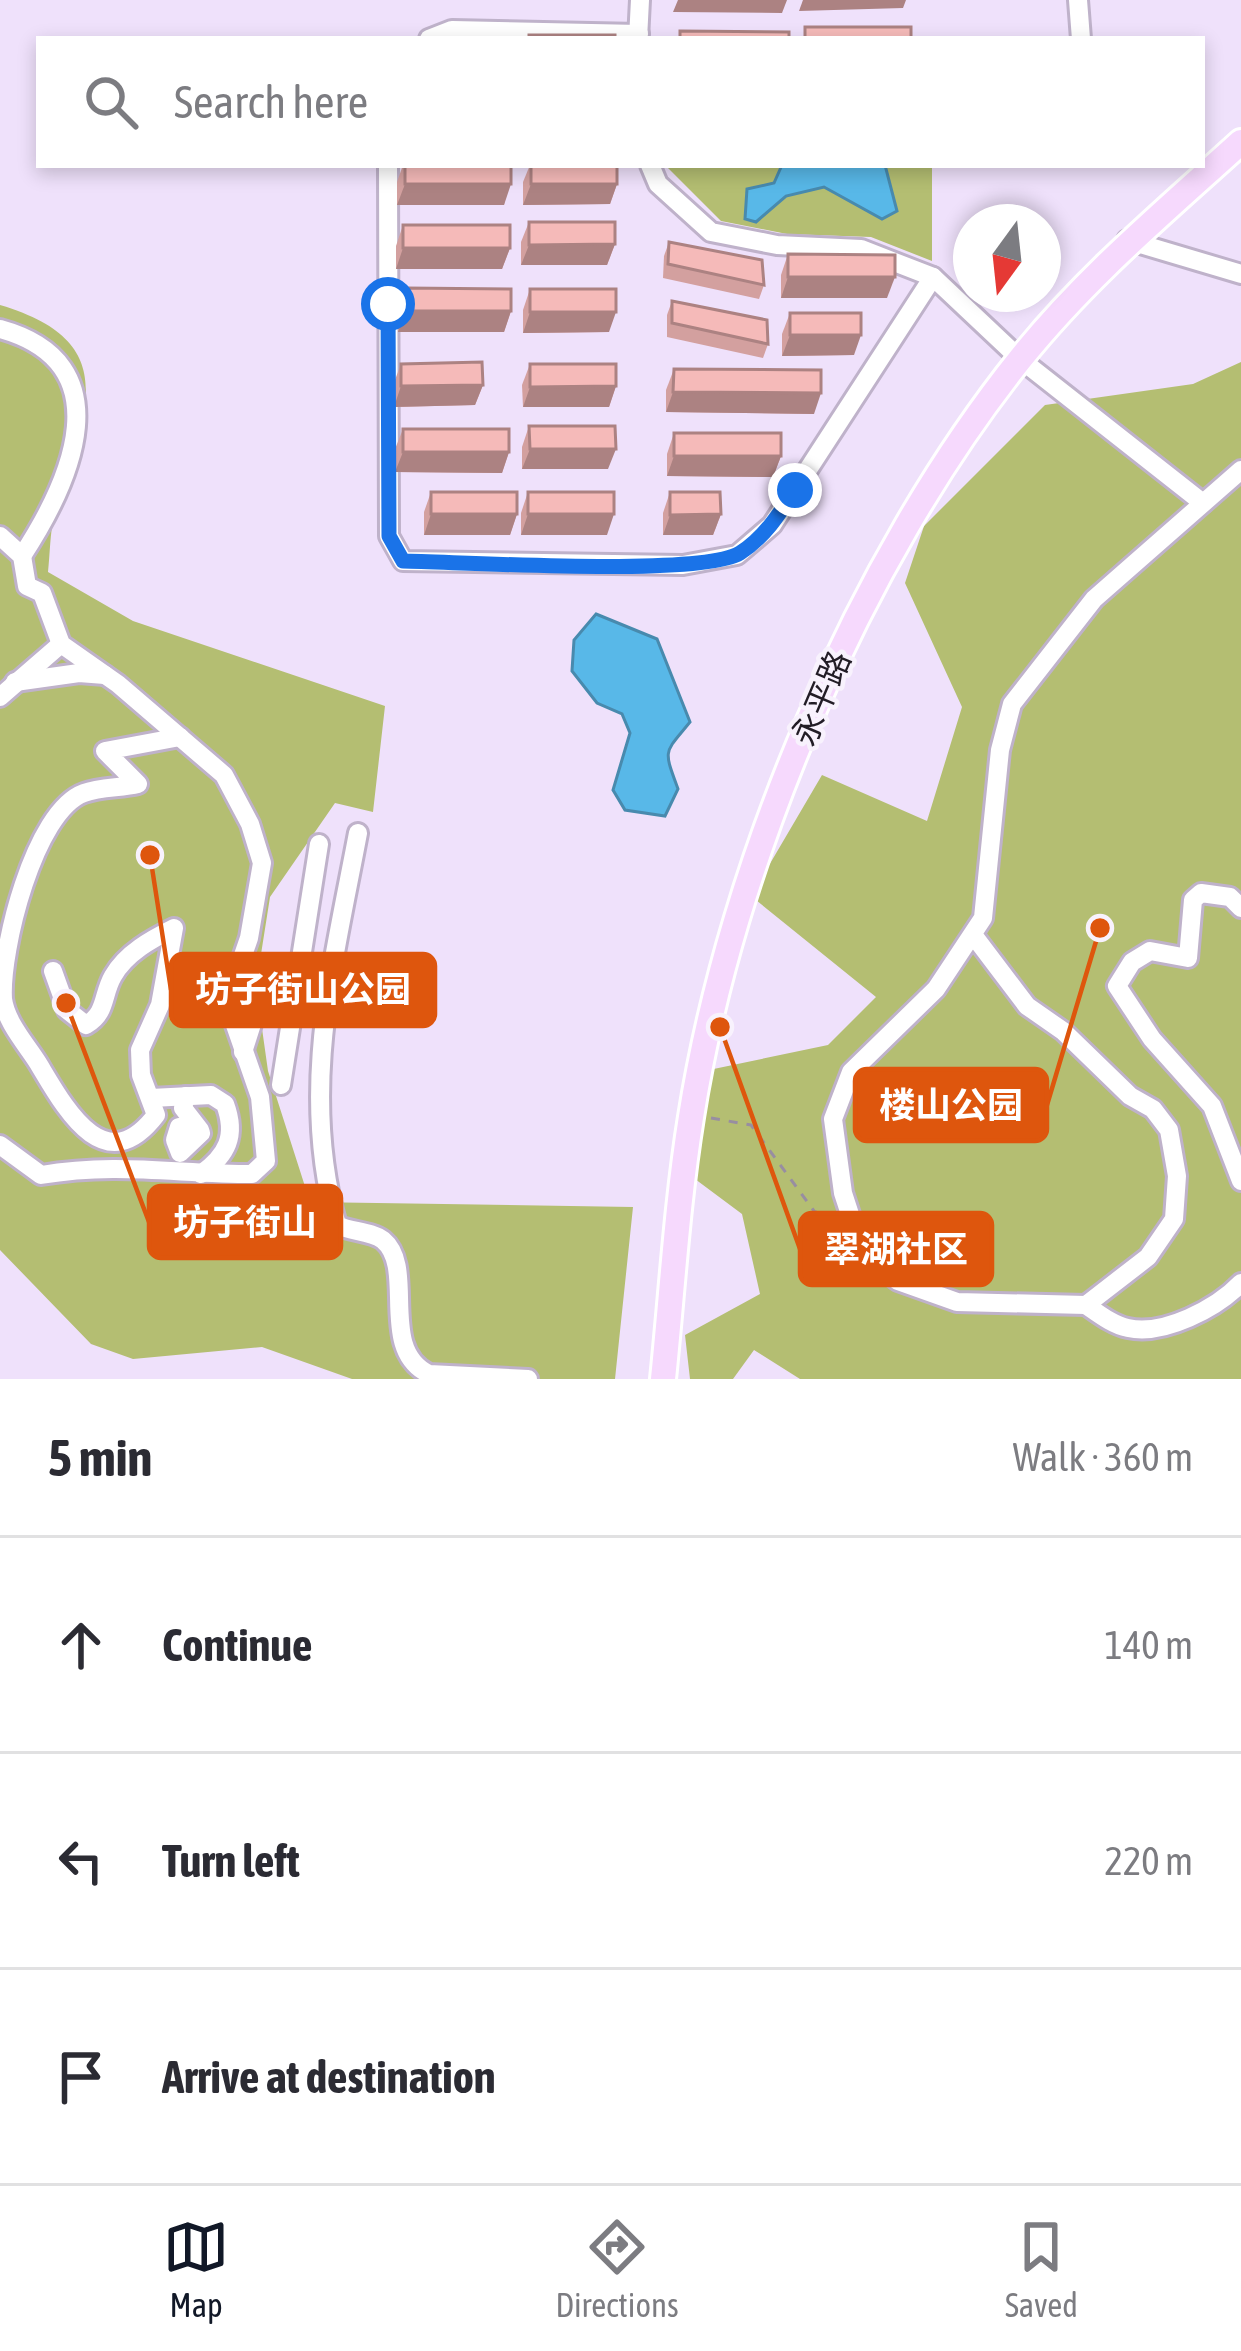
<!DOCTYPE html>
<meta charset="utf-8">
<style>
body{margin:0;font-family:"Asap Condensed","Noto Sans SC",sans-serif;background:#f7f7f7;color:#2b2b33}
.compass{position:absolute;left:953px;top:204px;width:108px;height:108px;border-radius:50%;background:#fff;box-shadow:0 6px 18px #0003;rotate:195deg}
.stop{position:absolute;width:36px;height:36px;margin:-27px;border:9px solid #1a73e8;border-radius:50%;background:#fff}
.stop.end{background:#1a73e8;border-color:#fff;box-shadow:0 3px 12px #0008}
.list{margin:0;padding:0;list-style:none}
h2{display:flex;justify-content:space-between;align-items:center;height:156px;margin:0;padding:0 48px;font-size:51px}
h2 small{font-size:39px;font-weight:400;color:#7c7c81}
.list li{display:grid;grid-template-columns:78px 1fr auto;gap:36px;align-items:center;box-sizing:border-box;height:216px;padding:0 48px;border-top:3px solid #e1e1e2}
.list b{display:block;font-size:45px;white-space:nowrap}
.list em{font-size:39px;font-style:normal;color:#7c7c81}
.icon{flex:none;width:66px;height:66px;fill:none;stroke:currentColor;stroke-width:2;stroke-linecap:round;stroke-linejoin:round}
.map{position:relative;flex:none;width:1241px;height:1379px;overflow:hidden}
.search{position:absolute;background:#fff;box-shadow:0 6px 18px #0003;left:36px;right:36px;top:36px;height:132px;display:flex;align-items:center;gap:30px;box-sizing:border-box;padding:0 42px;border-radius:0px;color:#7c7c81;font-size:45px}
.sheet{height:804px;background:#fff}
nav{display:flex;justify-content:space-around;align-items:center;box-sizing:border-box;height:168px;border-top:3px solid #e1e1e2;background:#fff;font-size:33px;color:#7c7c81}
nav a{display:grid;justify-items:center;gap:6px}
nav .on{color:#111827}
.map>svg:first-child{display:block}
</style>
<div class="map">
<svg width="1241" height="1379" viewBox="0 0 1241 1379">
<rect width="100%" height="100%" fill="#efe1fb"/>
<g fill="#b4be72">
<polygon points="665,165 932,165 932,261 871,237 787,234 721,221"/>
<path d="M0,305c132,39 79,117 54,211 -4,17 -4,38 -6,56l85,49 252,85 -12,106 -38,-9 -65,94 -14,89 12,85 42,131 323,5 -18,172h-263l-90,-32 -129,12 -42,-15 -91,-94z"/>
<polygon points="1241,362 1241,1379 800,1379 754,1350 733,1379 690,1379 685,1335 760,1294 742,1214 695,1179 704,1071 828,1045 876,997 751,896 822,775 927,821 962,707 905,583 924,526 1045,405 1193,384"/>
</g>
<g fill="#58b8e8" stroke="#488aae" stroke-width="3">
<polygon points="782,165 885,165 897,211 882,219 824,187 786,196 756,222 745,219 747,189 774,183"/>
<path d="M596,614l61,25 33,83c-26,32 -27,26 -12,67l-13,27 -40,-6 -12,-20 17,-57 -8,-19 -25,-11 -25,-32 2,-31z"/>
</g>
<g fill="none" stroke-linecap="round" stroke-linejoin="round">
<g stroke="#bfb2ca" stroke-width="24">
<g id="minor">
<polyline points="1078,0 1081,39"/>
<polyline points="429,39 452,30 639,34"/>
<polyline points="638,39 640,0"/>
<polyline points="388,165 389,536 403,561 683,565 737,555 772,525 933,277"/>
<polyline points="650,165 658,184 711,232 777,245 861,249 933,277 1020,359 1203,503"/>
<polyline points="1127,240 1241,274"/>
<path d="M0,329c124,34 71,152 22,227"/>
<path d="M0,536l22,20 5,30 15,7 19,51 57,40 106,91 26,49 12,39 -13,75 -22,64 33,95 6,64 -14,13c-75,0 -135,-12 -211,1l-41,-30"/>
<polyline points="15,682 79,673 105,675"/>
<polyline points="0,697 61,644"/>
<path d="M358,833c-25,133 -59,259 -21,392 14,7 34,6 46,15 34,28 -6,109 46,134l99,5"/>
<polyline points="1241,908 1230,897 1201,893 1193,900 1188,958 1150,951 1132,962 1117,986 1152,1039 1212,1106 1241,1181"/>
<polyline points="974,936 1027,1006 1063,1031 1130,1096 1153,1109 1169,1130 1177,1176 1174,1219 1148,1257 1086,1305 957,1302 898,1281 874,1263 858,1239 843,1193 833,1119 851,1072 936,989 983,918 1000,750 1012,704 1094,599 1241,470"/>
<path d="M53,971l14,39 19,15c21,-12 16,-30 27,-49 13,-23 39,-37 61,-48l-14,77 -20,45 1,25 15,40c-52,68 -92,-9 -118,-52 -12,-19 -32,-41 -35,-64 -3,-48 31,-188 81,-206 16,-6 37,-5 54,-9l-33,-33 75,-14"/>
<polyline points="243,1052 267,977 297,969 331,976"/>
<polyline points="281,1085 319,844"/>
<polyline points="186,1096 183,1108 200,1130 201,1133 180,1153 175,1140 179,1127 195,1124"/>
<path d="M151,1098l60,-3 14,9c12,32 2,51 -24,70"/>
<path d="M1086,1305c13,9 27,20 42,23 36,8 89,-20 113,-45"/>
</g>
</g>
<g stroke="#fff" stroke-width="30">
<path id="major" d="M663,1379c9,-87 14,-175 28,-262 40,-255 168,-557 330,-759 65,-81 143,-146 220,-216"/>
</g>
<polyline stroke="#988ea1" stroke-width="3" stroke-dasharray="9 9" stroke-linecap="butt" points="711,1118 751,1125 814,1211 840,1224"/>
<use href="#minor" stroke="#fff" stroke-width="18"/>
<use href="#major" stroke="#f6d9fd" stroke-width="24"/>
</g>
<g fill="#d3a09f">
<polygon points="403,165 511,165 504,205 397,205 397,182"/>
<polygon points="530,165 617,165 617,184 610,204 523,205 523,182"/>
<polygon points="529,222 615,244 607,265 521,265 521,242"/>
<polygon points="403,225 510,248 502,269 396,269 396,246"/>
<polygon points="669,242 764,285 759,299 663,278 664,256"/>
<polygon points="788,254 887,298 781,298 781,275"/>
<polygon points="405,288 511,311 504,332 398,332 398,309"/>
<polygon points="530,289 609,332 523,333 523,310"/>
<polygon points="672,301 768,344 763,358 667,337 667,315"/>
<polygon points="790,313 854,355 782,356 782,334"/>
<polygon points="401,364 483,385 475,405 394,407 393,385"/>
<polygon points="530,364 616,386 609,407 523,407 522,385"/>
<polygon points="674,369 814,414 666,412 666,390"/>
<polygon points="529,426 608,469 522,469 522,447"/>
<polygon points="403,429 509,452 502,473 395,472 395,449"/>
<polygon points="674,433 781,456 773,477 667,476 667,454"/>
<polygon points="431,492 517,514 510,535 424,535 424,512"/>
<polygon points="528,492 607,535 521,535 521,513"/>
<polygon points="670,492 721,514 713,535 663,535 663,513"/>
</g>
<g fill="#ac8282">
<polygon points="678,0 787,0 782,13 673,12"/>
<polygon points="803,0 906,0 903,8 799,11"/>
<polygon points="405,184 511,184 504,205 397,205"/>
<polygon points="531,184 617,184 610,204 523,205"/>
<polygon points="615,244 607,265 521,265 529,245"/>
<polygon points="403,248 510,248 502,269 396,269"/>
<polygon points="788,277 895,277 887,298 781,298"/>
<polygon points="405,311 511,311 504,332 398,332"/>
<polygon points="530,312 616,312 609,332 523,333"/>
<polygon points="790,335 861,335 854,355 782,356"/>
<polygon points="483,385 475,405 394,407 401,386"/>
<polygon points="616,386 609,407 523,407 530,387"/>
<polygon points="673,392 821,393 814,414 666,412"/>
<polygon points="530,449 616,449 608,469 522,469"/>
<polygon points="403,452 509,452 502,473 395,472"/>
<polygon points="674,456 781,456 773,477 667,476"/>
<polygon points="431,514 517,514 510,535 424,535"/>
<polygon points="528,514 614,514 607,535 521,535"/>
<polygon points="721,514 713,535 663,535 670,515"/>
</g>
<g fill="#f5bab9" stroke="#ac8282" stroke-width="3">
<rect x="805" y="27" width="106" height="12"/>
<polygon points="680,31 789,32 789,39 680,39"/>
<rect x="529" y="35" width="86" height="4"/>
<rect x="405" y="165" width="106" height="19"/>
<rect x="531" y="165" width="86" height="19"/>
<polygon points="529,222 615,222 615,244 529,245"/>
<rect x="403" y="225" width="107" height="23"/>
<polygon points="669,242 762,260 764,285 668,264"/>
<polygon points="788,254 895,255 895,277 788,277"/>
<polygon points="405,288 511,289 511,311 405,311"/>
<rect x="530" y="289" width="86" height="23"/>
<polygon points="672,301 767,320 768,344 672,323"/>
<rect x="790" y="313" width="71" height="22"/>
<polygon points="482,362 483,385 401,386 401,364"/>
<polygon points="530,364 616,364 616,386 530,387"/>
<polygon points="674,369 821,370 821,393 673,392"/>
<polygon points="529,426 615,426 616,449 530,449"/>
<rect x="403" y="429" width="106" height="23"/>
<rect x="674" y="433" width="107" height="23"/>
<rect x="431" y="492" width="86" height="22"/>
<rect x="528" y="492" width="86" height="22"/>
<polygon points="670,492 720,492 721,514 670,515"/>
</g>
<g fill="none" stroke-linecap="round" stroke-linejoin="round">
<path stroke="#1a73e8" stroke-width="15" d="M388,304l1,232 14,25c61,1 297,16 337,-8 24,-15 40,-40 55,-63"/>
</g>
<g text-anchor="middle" stroke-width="9" stroke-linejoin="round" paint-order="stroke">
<g font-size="33" fill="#221d26" stroke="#f8f2fd">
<text transform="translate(821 698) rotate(-67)" y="12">永平路</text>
</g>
</g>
<path fill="none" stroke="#de560d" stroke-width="4.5" d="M150 855L171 990M1100 928L1047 1105M66 1003L149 1222M720 1027L800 1249"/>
<g fill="#de560d" stroke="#f8f2fd" stroke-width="4.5">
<circle cx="150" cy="855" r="12"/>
<circle cx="1100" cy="928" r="12"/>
<circle cx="66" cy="1003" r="12"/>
<circle cx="720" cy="1027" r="12"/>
</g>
<g fill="#de560d" stroke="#de560d" stroke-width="4.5">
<rect x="171" y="954" width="264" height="72" rx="12"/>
<rect x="855" y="1069" width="192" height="72" rx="12"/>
<rect x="149" y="1186" width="192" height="72" rx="12"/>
<rect x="800" y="1213" width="192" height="72" rx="12"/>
</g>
<g font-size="36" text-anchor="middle" font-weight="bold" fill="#fff">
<text x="303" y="1002">坊子街山公园</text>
<text x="951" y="1118">楼山公园</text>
<text x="245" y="1235">坊子街山</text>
<text x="896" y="1262">翠湖社区</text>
</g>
</svg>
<svg class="compass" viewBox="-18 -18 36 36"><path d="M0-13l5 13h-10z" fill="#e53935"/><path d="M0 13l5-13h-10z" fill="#7c7c81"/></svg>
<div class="stop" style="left:388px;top:304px"></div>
<div class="stop end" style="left:795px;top:490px"></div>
<div class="search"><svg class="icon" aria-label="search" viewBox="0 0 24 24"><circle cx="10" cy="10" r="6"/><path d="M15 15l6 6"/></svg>Search here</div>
</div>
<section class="sheet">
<h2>5 min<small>Walk · 360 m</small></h2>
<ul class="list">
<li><svg class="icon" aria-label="ahead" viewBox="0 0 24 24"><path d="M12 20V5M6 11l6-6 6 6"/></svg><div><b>Continue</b></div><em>140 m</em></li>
<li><svg class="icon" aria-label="left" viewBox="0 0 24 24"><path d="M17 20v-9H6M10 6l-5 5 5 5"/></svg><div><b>Turn left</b></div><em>220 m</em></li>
<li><svg class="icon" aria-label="arrive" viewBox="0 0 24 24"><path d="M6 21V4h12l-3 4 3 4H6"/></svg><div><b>Arrive at destination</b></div></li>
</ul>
</section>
<nav>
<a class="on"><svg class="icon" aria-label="map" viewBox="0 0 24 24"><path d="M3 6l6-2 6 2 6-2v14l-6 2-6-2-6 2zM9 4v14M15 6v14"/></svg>Map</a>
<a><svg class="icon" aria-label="directions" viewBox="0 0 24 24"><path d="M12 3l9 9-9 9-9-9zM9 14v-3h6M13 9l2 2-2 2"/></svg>Directions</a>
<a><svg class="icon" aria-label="saved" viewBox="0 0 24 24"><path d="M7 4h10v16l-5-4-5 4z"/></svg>Saved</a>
</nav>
